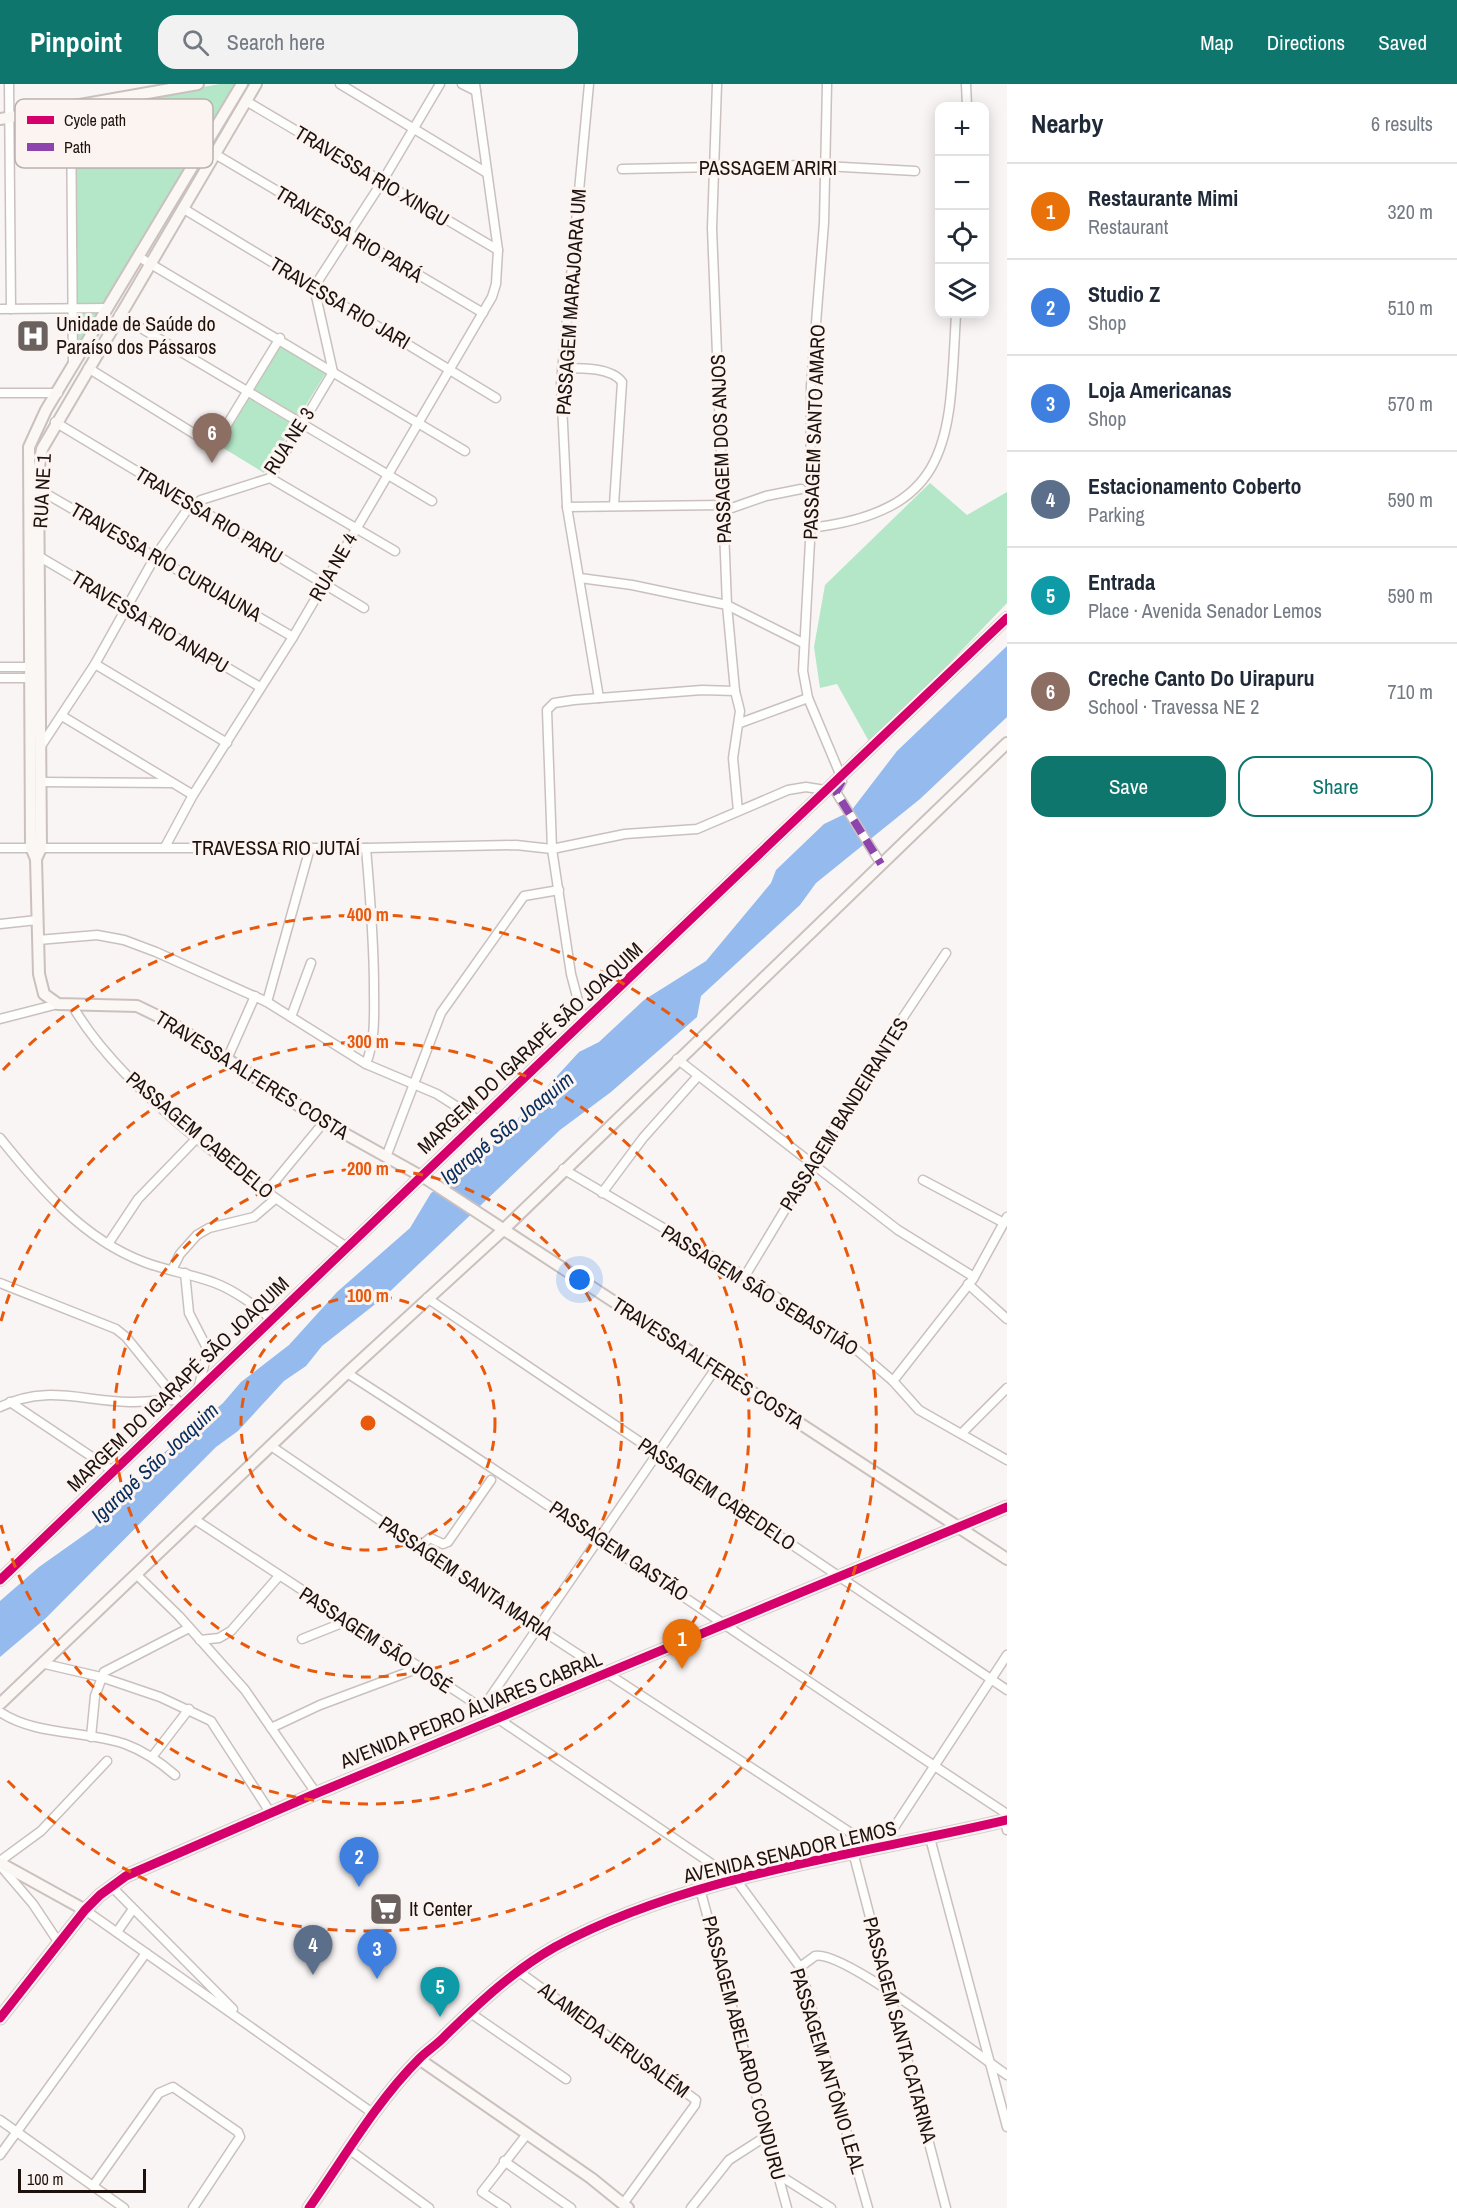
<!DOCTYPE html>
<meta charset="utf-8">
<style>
body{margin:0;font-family:"Archivo Narrow",sans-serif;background:#f2f2f3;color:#1f2937}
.controls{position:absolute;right:18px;top:18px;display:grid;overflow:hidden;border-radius:12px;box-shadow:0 3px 15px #0003}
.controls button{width:54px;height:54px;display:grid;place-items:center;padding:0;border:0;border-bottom:2px solid #e0e1e3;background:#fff;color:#1f2937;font:30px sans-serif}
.scale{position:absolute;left:18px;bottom:15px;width:128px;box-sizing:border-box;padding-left:6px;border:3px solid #1f120d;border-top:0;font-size:16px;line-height:21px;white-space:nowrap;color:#1f120d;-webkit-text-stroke:4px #fcf4f1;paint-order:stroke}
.you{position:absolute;left:580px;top:1196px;width:21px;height:21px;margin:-15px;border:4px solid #fff;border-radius:50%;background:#1a73e8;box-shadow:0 0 0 9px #1a73e833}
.badge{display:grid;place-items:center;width:39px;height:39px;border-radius:50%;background:#0f766e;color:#fff;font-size:20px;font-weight:700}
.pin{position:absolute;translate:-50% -50px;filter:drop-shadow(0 2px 3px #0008)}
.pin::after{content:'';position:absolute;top:32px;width:21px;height:18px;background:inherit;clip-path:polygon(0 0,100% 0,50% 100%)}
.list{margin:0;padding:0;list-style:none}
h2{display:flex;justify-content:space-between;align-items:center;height:78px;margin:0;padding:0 24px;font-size:26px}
h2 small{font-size:20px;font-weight:400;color:#747a83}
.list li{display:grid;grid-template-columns:39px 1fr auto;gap:18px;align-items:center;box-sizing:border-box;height:96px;padding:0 24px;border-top:2px solid #e0e1e3}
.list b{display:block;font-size:22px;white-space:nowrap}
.list p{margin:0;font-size:20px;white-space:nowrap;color:#747a83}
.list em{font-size:20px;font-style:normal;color:#747a83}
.actions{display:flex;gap:12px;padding:18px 24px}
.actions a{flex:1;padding:14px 0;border:2px solid #0f766e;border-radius:18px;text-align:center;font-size:21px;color:#0f766e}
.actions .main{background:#0f766e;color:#fff}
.icon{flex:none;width:33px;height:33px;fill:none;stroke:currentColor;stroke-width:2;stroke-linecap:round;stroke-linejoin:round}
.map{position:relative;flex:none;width:1007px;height:2124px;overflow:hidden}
header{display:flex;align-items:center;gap:36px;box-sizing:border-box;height:84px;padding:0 30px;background:#0f766e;color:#fff}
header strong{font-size:28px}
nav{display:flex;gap:33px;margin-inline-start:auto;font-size:21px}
.search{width:420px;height:54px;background:#f2f2f3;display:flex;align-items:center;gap:15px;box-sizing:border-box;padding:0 21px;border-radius:18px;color:#747a83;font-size:22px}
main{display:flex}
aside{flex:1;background:#fff}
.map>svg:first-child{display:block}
</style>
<header>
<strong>Pinpoint</strong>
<div class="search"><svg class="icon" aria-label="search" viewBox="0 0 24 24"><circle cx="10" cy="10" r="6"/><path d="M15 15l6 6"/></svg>Search here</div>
<nav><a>Map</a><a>Directions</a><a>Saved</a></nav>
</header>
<main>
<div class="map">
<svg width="1007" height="2124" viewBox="0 0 1007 2124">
<rect width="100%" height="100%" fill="#f9f5f4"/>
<g fill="#b3e7c7">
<polygon points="220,0 245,0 77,272 73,26"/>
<polygon points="281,261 327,287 264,389 220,362"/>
<polygon points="930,399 967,431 1007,408 1007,519 871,661 837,600 820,604 814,563 825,501"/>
</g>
<polygon fill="#94baee" points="1007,562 1007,633 920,715 816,799 800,821 701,912 697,933 611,1008 560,1046 383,1214 322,1262 306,1282 284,1297 238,1347 216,1363 46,1534 0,1573 0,1517 39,1483 94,1444 108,1425 132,1408 159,1373 223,1319 241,1298 289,1261 337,1208 410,1144 431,1109 452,1095 473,1071 488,1066 503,1051 579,968 599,958 644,916 706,877 771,799 776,786 824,740 851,727 897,667"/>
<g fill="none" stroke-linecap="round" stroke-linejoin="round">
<g stroke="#cac1be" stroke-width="11">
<g id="street">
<polyline points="9,0 11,225"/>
<polyline points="340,0 487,89"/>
<polyline points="462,0 476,7"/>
<polyline points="589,0 561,299 567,423 599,614"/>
<polyline points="717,0 712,144 727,521 735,607 740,627 733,674 738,727"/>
<polyline points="827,0 824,139 811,302 810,457 803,587 808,614 840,690"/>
<polyline points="966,0 967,22"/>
<polyline points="246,17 498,166"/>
<polyline points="71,22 73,280"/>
<polyline points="215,70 483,229"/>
<polyline points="622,85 807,81 915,87"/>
<polyline points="184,125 496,314"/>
<polyline points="139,173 465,367"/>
<polyline points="0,225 108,224"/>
<polyline points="119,231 432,417"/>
<polyline points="88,284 214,362 280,254"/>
<path d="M562,284c18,0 49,-1 60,14l-8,123"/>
<polyline points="0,309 58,309"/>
<polyline points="55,338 364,524"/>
<polyline points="270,394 395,467"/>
<polyline points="38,405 293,553"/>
<polyline points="567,423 722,421"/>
<polyline points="723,427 766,412 801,405"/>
<path d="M810,444c146,-17 139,-93 146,-214"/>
<polyline points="40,473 260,603"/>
<polyline points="580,494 632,501 727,521 803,559"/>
<polyline points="95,580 227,659"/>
<polyline points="0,583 36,583"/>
<polyline points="0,594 36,594"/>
<polyline points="62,632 193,711"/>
<polyline points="740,639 808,614"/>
<polyline points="41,662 95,580 156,471 187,426 201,416 270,394 333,288 314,203 382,98 440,0"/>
<polyline points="842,697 836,708 881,780"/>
<polyline points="41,698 172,699"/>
<polyline points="165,763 193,711 293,553 492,213 496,200 498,166 475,0"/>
<polyline points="0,764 366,764 516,761 552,765 625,750 697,745 788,706 806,703 825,706"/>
<path d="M366,764c4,47 8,92 8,139 0,28 2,50 -8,77"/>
<polyline points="0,840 37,836"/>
<polyline points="38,856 97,851 124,856 156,868 267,918 366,980 437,1010 478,1036"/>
<polyline points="267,918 310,764"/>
<path d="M72,921c52,91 187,183 273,241"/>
<polyline points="291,933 311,879"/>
<polyline points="0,935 58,920"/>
<polyline points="584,939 571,890 552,765 547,626 554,619 574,616 702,606 735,607"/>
<polyline points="228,973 255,912"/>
<polyline points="677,975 898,1146 974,1193"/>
<path d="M0,1054c40,50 83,101 144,124 23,9 48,12 71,21 21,8 40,23 58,37"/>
<polyline points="386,1073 441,929 524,812 559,806"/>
<polyline points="563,1085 745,1192 858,1267 893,1297 919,1326 1007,1376"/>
<polyline points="923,1096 1004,1139"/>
<polyline points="267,1107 324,1038"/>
<polyline points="602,1109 643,1054 698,992"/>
<polyline points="108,1160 138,1115 197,1054"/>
<polyline points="172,1186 180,1170 197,1151 209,1144 254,1133 275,1115"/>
<polyline points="185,1189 189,1229 208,1266 198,1305"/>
<polyline points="745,1192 878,971 946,869"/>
<polyline points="0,1199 116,1245 126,1253 182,1322"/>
<polyline points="968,1200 1007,1235"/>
<polyline points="427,1214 1007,1606"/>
<path d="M347,1289c223,143 439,296 660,441"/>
<polyline points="893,1297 973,1195 1007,1133"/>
<polyline points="10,1318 113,1387"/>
<path d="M0,1323c46,-23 82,-6 129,-5 16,0 32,-2 47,-2"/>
<polyline points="962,1349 1007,1304"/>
<polyline points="271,1362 538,1544 874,1764"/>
<polyline points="194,1435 497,1634 737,1797 800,1883 868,2124"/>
<polyline points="419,1463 430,1454 443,1460 448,1458 491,1396"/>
<polyline points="136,1490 179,1532 245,1606 316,1709"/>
<polyline points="302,1555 347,1537"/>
<polyline points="200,1556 219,1554 231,1547 279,1492"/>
<polyline points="45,1580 101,1593 160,1613 211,1637 270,1728"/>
<polyline points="482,1625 716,1284"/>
<path d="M0,1628c36,24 85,18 125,32 19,7 35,18 50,31"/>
<polyline points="271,1644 320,1621 419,1584"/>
<polyline points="91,1653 95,1612 104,1588 189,1544"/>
<polyline points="152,1673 189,1625"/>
<polyline points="1005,1737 1007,1746"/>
<polyline points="930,1754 1007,2043"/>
<polyline points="882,1762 1007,1571"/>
<polyline points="853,1768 946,2124"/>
<polyline points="0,1777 41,1747 107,1677"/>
<polyline points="4,1786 33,1820 59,1859"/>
<polyline points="111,1802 233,1925"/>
<polyline points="700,1805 787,2124"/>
<polyline points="85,1826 374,2030"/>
<polyline points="117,1848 133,1825"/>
<path d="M800,1883l15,-11c28,-7 161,98 192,119"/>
<polyline points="518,1887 696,2016 695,2021 623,2120"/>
<polyline points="469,1928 566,1995"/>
<polyline points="0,2036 124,2124"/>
<polyline points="350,2066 429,2124"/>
<polyline points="0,2071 146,1869"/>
<polyline points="504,2077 571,2124"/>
<polyline points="779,2091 831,2124"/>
<polyline points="93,2102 159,2009 173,2003 238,2048 240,2053 193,2124"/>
<polyline points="506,2124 482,2108 527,2050"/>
<polyline points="691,2124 729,2076 768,2051"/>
</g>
</g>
<g stroke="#cac1be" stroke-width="14">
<g id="secondary">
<polyline points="256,0 42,365 38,388 41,764 36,775 39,890 44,910 58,920 137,922 170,938 324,1038 428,1096 1007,1475"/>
<polyline points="0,35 198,0"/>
<polyline points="36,775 31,763 29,363 46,326 242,0"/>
<path d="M0,1496c334,-322 671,-642 1007,-962"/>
<polyline points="0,1620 347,1289 503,1146 1007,659"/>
<polyline points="0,1779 85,1826"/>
<polyline points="419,1975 591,2094 628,2124"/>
</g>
</g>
<g stroke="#d4d0cf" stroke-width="15">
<g id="primary">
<polyline points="0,1934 85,1826 100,1811 126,1792 310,1712 1007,1423"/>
<path d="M309,2124c35,-50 67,-106 110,-149 9,-9 19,-15 27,-24 34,-33 68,-65 109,-88 135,-73 304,-92 452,-127"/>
</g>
</g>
<use href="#street" stroke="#fefefd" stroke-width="8"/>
<use href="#secondary" stroke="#faf7f5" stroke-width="10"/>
<use href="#primary" stroke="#f6f0ec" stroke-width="12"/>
<polyline stroke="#8e44ad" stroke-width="8" stroke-dasharray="15 8" stroke-linecap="butt" points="842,697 836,708 881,780"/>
<g stroke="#fcf4f1" stroke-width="13">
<g id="cycleway">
<path d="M0,1496c334,-322 671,-642 1007,-962"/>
<polyline points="0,1934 85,1826 100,1811 126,1792 310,1712 1007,1423"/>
<path d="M309,2124c35,-50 67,-106 110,-149 9,-9 19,-15 27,-24 34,-33 68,-65 109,-88 135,-73 304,-92 452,-127"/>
</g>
</g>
<use href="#cycleway" stroke="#d6006c" stroke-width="9"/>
</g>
<g fill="none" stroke="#e8590c" stroke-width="3" stroke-dasharray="10 8">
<circle cx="368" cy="1339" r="127"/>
<circle cx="368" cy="1339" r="254"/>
<path d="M1 1237A381 381 0 1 1 1 1441"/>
<path d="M3 986A508 508 0 1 1 3 1692"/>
</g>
<defs>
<g id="hospital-square" transform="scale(1.725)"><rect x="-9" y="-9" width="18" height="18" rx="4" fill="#6b615e" stroke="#fcf4f1"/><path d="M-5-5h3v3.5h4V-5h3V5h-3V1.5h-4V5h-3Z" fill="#fff"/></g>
<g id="supermarket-square" transform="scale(1.725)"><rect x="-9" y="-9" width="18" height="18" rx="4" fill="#6b615e" stroke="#fcf4f1"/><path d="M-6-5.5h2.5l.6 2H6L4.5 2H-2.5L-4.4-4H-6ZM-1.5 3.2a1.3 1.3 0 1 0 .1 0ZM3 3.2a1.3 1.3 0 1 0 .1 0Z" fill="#fff"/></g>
</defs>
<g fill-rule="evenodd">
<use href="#hospital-square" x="33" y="252"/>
<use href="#supermarket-square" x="386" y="1825"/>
</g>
<g text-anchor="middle" stroke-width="6" stroke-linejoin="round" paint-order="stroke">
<g font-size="20" fill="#1f120d" stroke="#fcf4f1">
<text x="768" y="91">PASSAGEM ARIRI</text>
<text transform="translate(372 92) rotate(31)" y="7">TRAVESSA RIO XINGU</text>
<text transform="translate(349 150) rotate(31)" y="7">TRAVESSA RIO PARÁ</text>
<text transform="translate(571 218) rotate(-86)" y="7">PASSAGEM MARAJOARA UM</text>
<text transform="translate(340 219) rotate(31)" y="7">TRAVESSA RIO JARI</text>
<text transform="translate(814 348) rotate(-88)" y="7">PASSAGEM SANTO AMARO</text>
<text transform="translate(289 357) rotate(-57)" y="7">RUA NE 3</text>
<text transform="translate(721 365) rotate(-92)" y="7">PASSAGEM DOS ANJOS</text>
<text transform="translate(42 407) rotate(-87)" y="7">RUA NE 1</text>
<text transform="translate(209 431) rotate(31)" y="7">TRAVESSA RIO PARU</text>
<text transform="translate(166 478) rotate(30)" y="7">TRAVESSA RIO CURUAUNA</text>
<text transform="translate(333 483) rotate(-60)" y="7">RUA NE 4</text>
<text transform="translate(150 538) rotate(31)" y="7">TRAVESSA RIO ANAPU</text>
<text x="276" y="771">TRAVESSA RIO JUTAÍ</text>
<text transform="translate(530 964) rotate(-43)" y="7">MARGEM DO IGARAPÉ SÃO JOAQUIM</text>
<text transform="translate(252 991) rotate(32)" y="7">TRAVESSA ALFERES COSTA</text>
<text transform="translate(844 1030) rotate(-58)" y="7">PASSAGEM BANDEIRANTES</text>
<text transform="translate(200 1051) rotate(40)" y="7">PASSAGEM CABEDELO</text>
<text transform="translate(760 1206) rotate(32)" y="7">PASSAGEM SÃO SEBASTIÃO</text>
<text transform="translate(708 1279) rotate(33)" y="7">TRAVESSA ALFERES COSTA</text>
<text transform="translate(178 1300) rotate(-44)" y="7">MARGEM DO IGARAPÉ SÃO JOAQUIM</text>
<text transform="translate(717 1410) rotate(34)" y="7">PASSAGEM CABEDELO</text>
<text transform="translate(619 1467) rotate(34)" y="7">PASSAGEM GASTÃO</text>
<text transform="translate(466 1494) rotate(34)" y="7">PASSAGEM SANTA MARIA</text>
<text transform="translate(376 1556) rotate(33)" y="7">PASSAGEM SÃO JOSÉ</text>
<text transform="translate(471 1626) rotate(-22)" y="7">AVENIDA PEDRO ÁLVARES CABRAL</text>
<text transform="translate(790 1768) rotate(-13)" y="7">AVENIDA SENADOR LEMOS</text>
<text transform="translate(900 1946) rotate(75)" y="7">PASSAGEM SANTA CATARINA</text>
<text transform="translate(614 1956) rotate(36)" y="7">ALAMEDA JERUSALÉM</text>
<text transform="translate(744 1964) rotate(75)" y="7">PASSAGEM ABELARDO CONDURU</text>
<text transform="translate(828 1987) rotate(73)" y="7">PASSAGEM ANTÔNIO LEAL</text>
</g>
<g font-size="20" fill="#1f120d" stroke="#fcf4f1" text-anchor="start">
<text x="56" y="247">Unidade de Saúde do<tspan x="56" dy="23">Paraíso dos Pássaros</tspan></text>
<text x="409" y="1832">It Center</text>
</g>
<g font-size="21" font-style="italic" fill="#072d5c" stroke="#fcf4f1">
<text transform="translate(507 1044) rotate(-39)" y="7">Igarapé São Joaquim</text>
<text transform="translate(155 1379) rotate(-43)" y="7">Igarapé São Joaquim</text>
</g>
</g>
<rect x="15" y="15" width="198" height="69" rx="9" fill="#fcf4f1" stroke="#bab0ad" stroke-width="1.5"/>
<rect x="27" y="32" width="27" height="8" fill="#d6006c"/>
<rect x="27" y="59" width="27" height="8" fill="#8e44ad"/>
<g font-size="16" fill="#1f120d">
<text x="64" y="42">Cycle path</text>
<text x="64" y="69">Path</text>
</g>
<circle cx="368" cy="1339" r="9" fill="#e8590c" stroke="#fcf4f1" stroke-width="3"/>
<g font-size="18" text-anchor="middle" font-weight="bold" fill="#e8590c" stroke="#fcf4f1" stroke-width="6" stroke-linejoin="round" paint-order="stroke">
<text x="368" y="837">400 m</text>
<text x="368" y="964">300 m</text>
<text x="368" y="1091">200 m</text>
<text x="368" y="1218">100 m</text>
</g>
</svg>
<div class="controls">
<button>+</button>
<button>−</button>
<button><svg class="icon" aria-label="locate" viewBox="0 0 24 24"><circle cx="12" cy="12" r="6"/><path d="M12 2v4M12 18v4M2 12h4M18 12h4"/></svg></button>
<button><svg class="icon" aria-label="layers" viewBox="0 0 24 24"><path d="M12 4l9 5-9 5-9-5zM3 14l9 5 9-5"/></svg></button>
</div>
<div class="scale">100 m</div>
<div class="you"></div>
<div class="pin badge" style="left:682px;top:1585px;background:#e8710a">1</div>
<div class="pin badge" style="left:359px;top:1803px;background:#3f7fe0">2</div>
<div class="pin badge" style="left:377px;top:1895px;background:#3f7fe0">3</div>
<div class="pin badge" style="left:313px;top:1891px;background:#5c6f8a">4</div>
<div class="pin badge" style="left:440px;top:1933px;background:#0f9aa8">5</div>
<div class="pin badge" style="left:212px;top:379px;background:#8d6e63">6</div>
</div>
<aside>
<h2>Nearby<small>6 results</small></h2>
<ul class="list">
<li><span class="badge" style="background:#e8710a">1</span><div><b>Restaurante Mimi</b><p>Restaurant</p></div><em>320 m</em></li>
<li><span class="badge" style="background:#3f7fe0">2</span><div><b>Studio Z</b><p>Shop</p></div><em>510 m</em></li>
<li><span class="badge" style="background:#3f7fe0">3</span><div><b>Loja Americanas</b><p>Shop</p></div><em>570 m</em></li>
<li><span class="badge" style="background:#5c6f8a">4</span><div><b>Estacionamento Coberto</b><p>Parking</p></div><em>590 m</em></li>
<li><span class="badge" style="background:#0f9aa8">5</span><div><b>Entrada</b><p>Place · Avenida Senador Lemos</p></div><em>590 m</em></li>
<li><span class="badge" style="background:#8d6e63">6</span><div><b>Creche Canto Do Uirapuru</b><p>School · Travessa NE 2</p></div><em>710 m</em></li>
</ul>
<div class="actions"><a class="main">Save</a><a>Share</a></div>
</aside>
</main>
